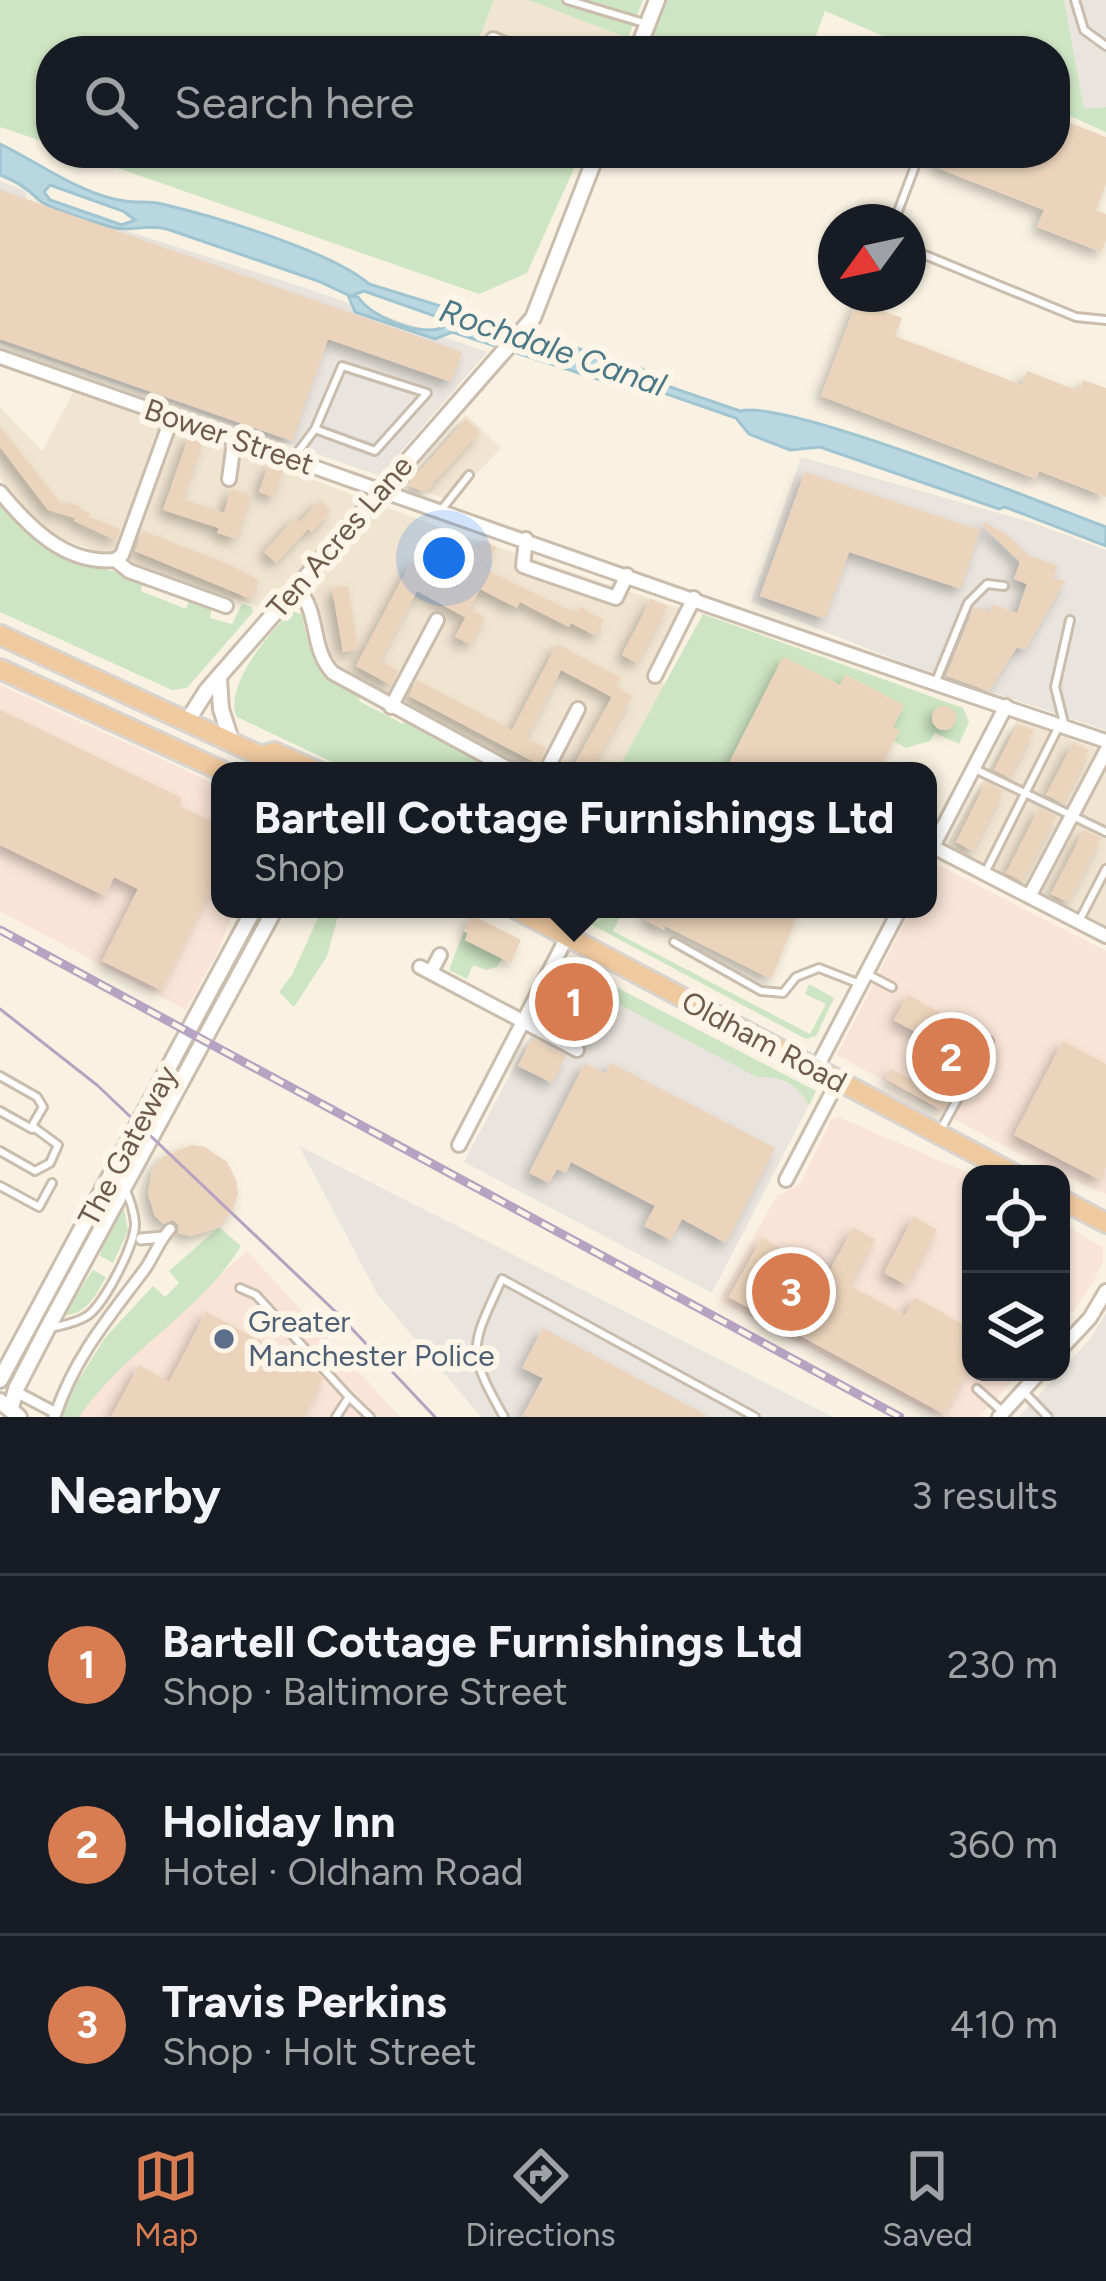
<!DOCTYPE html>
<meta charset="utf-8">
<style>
body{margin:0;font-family:Figtree,sans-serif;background:#242831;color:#f1f3f6}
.controls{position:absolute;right:36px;bottom:36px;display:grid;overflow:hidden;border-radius:24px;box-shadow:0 3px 9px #0004}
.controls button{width:108px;height:108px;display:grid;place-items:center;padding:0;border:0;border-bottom:3px solid #363941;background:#171b24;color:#f1f3f6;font:60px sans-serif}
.compass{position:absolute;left:818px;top:204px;width:108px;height:108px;border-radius:50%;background:#171b24;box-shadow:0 3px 9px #0004;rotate:237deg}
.you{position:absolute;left:444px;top:558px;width:42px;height:42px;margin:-30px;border:9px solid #fff;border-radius:50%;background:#1a73e8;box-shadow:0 0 0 18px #1a73e833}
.badge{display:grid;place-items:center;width:78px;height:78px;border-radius:50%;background:#d87c52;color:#fff;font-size:39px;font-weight:700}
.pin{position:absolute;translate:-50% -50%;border:6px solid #fff;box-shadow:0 3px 12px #0006}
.popup{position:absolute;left:211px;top:762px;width:726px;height:156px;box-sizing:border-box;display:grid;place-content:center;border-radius:24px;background:#171b24;filter:drop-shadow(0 3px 9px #0005);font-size:39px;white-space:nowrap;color:#9ea1a6}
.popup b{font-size:45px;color:#f1f3f6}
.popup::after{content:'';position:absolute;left:50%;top:100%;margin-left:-24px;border:24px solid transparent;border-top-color:#171b24}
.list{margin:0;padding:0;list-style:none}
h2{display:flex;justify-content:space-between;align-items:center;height:156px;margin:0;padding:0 48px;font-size:51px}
h2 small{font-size:39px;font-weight:400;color:#9ea1a6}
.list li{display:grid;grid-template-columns:78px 1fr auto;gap:36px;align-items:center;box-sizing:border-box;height:180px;padding:0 48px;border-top:3px solid #363941}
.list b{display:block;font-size:45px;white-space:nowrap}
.list p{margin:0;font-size:39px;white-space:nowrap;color:#9ea1a6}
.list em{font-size:39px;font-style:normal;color:#9ea1a6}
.icon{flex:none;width:66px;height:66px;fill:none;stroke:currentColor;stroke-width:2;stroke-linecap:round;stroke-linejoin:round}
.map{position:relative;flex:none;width:1106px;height:1417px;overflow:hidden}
.search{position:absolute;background:#171b24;box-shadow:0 3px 9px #0004;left:36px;right:36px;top:36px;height:132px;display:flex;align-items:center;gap:30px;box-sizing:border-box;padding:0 42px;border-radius:48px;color:#9ea1a6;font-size:45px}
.sheet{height:696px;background:#171b24}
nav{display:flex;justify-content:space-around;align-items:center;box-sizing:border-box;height:168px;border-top:3px solid #363941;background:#171b24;font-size:33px;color:#9ea1a6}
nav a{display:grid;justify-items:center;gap:6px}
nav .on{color:#d87c52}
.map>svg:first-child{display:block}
</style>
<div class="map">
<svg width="1106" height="1417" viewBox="0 0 1106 1417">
<defs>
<filter id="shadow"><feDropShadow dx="-5.5" dy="5.5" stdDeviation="6" flood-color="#0004"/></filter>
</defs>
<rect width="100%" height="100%" fill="#f9f2e2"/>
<g fill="#f0e5d1">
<polygon points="494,0 528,0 628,38 623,51 474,51"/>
<polygon points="74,391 453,532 681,609 649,674 668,686 621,771 492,771 322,677 306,646 299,608 258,607 48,534 0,478 0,407 42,451"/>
<polygon points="466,415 501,448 451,501 405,484"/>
<polygon points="1017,720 1106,752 1106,931 947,844"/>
</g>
<g fill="#f9e4d7">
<polygon points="0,685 207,780 220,791 220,909 234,909 217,953 186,1010 0,911"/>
<polygon points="936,864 1106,951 1106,1194 1038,1164 837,1055 912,909 928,909 928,879"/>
<polygon points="838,1117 971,1174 971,1372 1021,1372 979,1417 938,1417 719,1300 776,1197 801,1183 831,1120"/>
<polygon points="1061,1222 1103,1248 1103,1262 1094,1280 1061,1329"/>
<polygon points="247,1251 400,1417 78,1417 98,1381"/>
</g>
<g fill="#e9e4dd">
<polygon points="1064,0 1106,0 1106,107 1084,110"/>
<polygon points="0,181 26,191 26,199 309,289 487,352 380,476 0,343"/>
<polygon points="801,457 1030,522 1106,550 1106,730 904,663 751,602"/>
<polygon points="577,967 816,1091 712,1293 464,1162 563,974"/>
<polygon points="299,1146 833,1417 481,1417 378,1295"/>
<polygon points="1106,1313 1106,1417 1019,1417 1091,1338"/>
</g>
<g fill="#cde5c2">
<polygon points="0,0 494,0 474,51 51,51 51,144 0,127"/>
<polygon points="528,0 643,0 628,38"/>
<polygon points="665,0 1064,0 1084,109 1106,107 1106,132 1055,109 1055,51 918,51 825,11 810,51 647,51"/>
<polygon points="75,153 581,153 527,273 479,294"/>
<polygon points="0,501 23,530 47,548 143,582 141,591 186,609 190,599 212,607 210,618 232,624 242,604 252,607 253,612 187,688 172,690 0,612"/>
<path d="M293,611l9,4c8,46 18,58 58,81l-1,5 44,23 3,-4 96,51h-151l-114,-54c-15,-27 34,-89 56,-106z"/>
<polygon points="703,614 963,708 969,722 959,744 935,733 930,741 906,748 894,741 899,731 893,727 904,705 846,675 840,685 784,657 725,771 617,771"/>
<polygon points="322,909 340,909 327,956 294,1007 279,992 292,975"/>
<polygon points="562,909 624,909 613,931 810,1034 826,1004 805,994 809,984 834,998 816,1036 806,1039"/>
<polygon points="464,931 502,958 497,967 486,970 473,965 467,979 449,970"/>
<path d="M577,967l239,124 -7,14c-13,-22 -26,-29 -52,-28l-144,-76 -8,6 5,-10 -47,-23z"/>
<polygon points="123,1204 128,1231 113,1263 100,1256 103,1240"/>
<path d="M219,1227l22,19c-41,67 -117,105 -162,171h-18l4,-8 -3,-3 43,-68 48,-52 12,11 14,-14 -10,-12z"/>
<path d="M93,1270l13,7c-11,20 -19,37 -44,39z"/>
</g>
<path fill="#b9d7e1" stroke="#a0c5d1" stroke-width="3" fill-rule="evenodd" d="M0,144c38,18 83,52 125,57 13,2 24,0 37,3 51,12 169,47 207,80l272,84 23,17 76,26c48,-12 304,93 366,116v19l-101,-39 -6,2 -179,-62 -30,3 -41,-16 -13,-16 -75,-26 -11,4 -198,-64 -17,7 -80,-27 -7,-17 -30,-14 -151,-52c-24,-6 -34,4 -56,-2 -16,-5 -61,-17 -72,-27 -12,-12 -22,-18 -39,-25zM50,185l73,26 12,9 -13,5 -72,-25 -6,-8zM364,291l71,25 10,7 -3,5c-24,8 -71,-11 -84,-31l-8,-1z"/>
<g fill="#ecd4bc" filter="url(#shadow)">
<polygon points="1055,117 1106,137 1106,184 1096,210 1106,214 1106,240 1101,252 1037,227 1044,210 935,167 940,153 1055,153"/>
<polygon points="0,190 462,352 451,382 328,339 292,441 0,339"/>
<polygon points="857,301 902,318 895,336 1022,385 1027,371 1079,391 1083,380 1106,388 1106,497 1039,471 1036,479 821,396"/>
<polygon points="466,419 480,432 425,492 407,485"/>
<polygon points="0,426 65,509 67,502 80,506 75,518 48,510 0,447"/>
<polygon points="189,435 203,441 183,499 224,513 231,489 251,495 237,539 217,533 219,528 163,510"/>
<polygon points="269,463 284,469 273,497 259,492"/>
<polygon points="805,472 980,530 961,589 849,552 825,619 760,596"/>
<polygon points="320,500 331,511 312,532 308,529 276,563 264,552 295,518 300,522"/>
<polygon points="79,509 90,513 87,523 89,517 120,529 116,540 74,521"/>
<polygon points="985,522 1010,537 1029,556 1058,566 1053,578 1065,581 1025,650 1017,647 989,691 946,676 974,607 990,612 993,604 1017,613 1027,584 1014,579 1020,562 982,525"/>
<polygon points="143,531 228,564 259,580 251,599 135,551"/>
<polygon points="445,532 479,549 483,540 497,547 485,569 577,614 580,607 604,620 596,636 571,623 569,627 520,602 517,608 480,589 465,617 417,591 380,660 398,671 391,685 356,666 411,562 457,587 471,561 438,545"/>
<polygon points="348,586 358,649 343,652 332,588"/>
<polygon points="651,599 667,606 637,663 622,655"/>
<polygon points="470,609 485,617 470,644 455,637"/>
<polygon points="557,644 621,678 616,686 632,696 590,771 558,771 564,759 574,765 612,697 561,670 526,738 546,748 538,764 409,696 417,680 512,730"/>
<polygon points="783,657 840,685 845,675 904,705 893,727 899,731 879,771 725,771"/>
<circle cx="944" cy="718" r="12"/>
<polygon points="0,710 182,798 179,806 220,825 220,871 161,990 102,961 138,889 114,877 105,896 0,845"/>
<polygon points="1017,725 1034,730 1009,777 994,770"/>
<polygon points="1073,743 1089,750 1063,803 1046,795"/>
<polygon points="986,782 1003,791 973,851 956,842"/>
<polygon points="1039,808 1056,816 1022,881 1006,873"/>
<polygon points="1084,830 1101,838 1068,902 1051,894"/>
<polygon points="650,909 800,909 771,979 665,926 664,930 645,920"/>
<polygon points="472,915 521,940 511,963 465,940 468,933 464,931"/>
<polygon points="576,979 610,997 587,1042 570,1033 581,1014 563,1004"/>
<polygon points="908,995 980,1035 943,1111 886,1079 892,1069 919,1084 940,1046 894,1020"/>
<polygon points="532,1038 566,1056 552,1083 518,1066"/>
<polygon points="1063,1041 1106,1064 1106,1167 1100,1180 1014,1135"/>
<polygon points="585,1063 606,1074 611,1063 775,1148 726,1243 682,1219 671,1240 644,1226 655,1206 571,1162 566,1173 557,1169 549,1183 529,1173"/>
<polygon points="191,1145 205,1147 227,1162 236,1180 238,1194 234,1208 219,1227 191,1236 178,1233 178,1225 173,1220 163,1224 155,1216 148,1194 152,1171 163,1157"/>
<polygon points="914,1216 937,1230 907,1285 884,1273"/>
<polygon points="853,1228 875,1239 850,1286 905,1315 915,1297 967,1327 958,1344 971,1351 971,1365 944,1414 729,1297 762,1238 828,1274"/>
<polygon points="206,1312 314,1369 323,1379 303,1417 111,1417 139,1365 169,1382"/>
<polygon points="543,1328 710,1417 522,1417 543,1378 522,1368"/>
</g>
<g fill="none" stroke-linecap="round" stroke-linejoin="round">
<g stroke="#cbbdad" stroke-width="12">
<g id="service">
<polyline points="567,0 644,23"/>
<polyline points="1075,0 1084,30 1106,46"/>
<polyline points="894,222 920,153"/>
<polyline points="908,248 1076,317 1106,320"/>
<polyline points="294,457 315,429 342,366 427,393 375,451 315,429"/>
<polyline points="442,509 469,475"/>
<polyline points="936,681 968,603 987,584 1004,586"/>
<polyline points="1065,727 1055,687 1070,620"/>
<polyline points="977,770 1106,832"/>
<polyline points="985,873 1059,726"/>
<polyline points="1080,919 1106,869"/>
<polyline points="674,942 761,991 783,993 796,977 819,968 860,984"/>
<polyline points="869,975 892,987"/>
<polyline points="0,1076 37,1097 43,1107 32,1126 58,1145 50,1163 35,1171 0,1151"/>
<polyline points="0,1111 32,1129"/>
<polyline points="940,1131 989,1041"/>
<polyline points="0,1186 39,1207 52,1183"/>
<polyline points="240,1288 256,1295 349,1397"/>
<path d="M51,1328c12,-3 25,-5 36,-12 17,-11 49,-73 48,-93 -1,-13 -6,-26 -11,-37l-13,-7"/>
<polyline points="977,1389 1003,1412"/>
<polyline points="1023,1391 1048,1417"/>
<polyline points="336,1417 349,1397 370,1417"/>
<path d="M504,1417c-38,-67 -34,-69 -2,-138l253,138"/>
</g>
</g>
<g stroke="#cbbdad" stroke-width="15">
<g id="pedestrian">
<polyline points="141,1239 163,1237"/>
<polyline points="22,1395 56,1413 54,1417"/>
<path d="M56,1413c19,-56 53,-96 89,-144 9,-13 14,-28 25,-40"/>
</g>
</g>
<g stroke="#cbbdad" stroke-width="18">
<g id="minor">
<polyline points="493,39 521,51"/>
<path d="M0,357c368,128 736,261 1106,384"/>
<polyline points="229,479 234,442"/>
<path d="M0,492c28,34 65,73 115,68"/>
<polyline points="526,539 523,566 616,598 627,575"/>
<polyline points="115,560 122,555 172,417"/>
<polyline points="115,560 129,571 226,606"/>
<path d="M296,587c25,24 13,61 37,86l180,98"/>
<polyline points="655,676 694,598"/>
<polyline points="391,707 437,620"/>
<polyline points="546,771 578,709"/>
<polyline points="933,847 1106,936"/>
<polyline points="928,856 1006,706"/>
<polyline points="1030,895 1106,751"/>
<polyline points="420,967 577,1050"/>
<polyline points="431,972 440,955"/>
<polyline points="816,1069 900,909"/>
<polyline points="459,1145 567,937"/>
<polyline points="786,1180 838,1081"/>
<polyline points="1061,1349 1090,1318 1106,1291"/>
<polyline points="999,1417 1040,1372"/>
</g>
</g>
<g stroke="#cbbdad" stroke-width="20">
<g id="tertiary">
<polyline points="637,51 657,0"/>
<polyline points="219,679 221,709 232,743"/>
<polyline points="186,723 207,690 533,318 597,153"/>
<polyline points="0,1380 254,909"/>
<polyline points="0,1401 19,1417"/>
<polyline points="11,1408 16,1389 47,1329 275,909"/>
</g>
</g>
<g stroke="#d9d4d0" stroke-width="24">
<g id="trunk">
<polyline points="0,635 261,756 274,752 317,771"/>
<polyline points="0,669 222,771"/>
<polyline points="516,909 1014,1174"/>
<polyline points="1061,1199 1106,1223"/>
</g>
</g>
<use href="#service" stroke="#fff" stroke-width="6"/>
<use href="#pedestrian" stroke="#fff" stroke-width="9"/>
<use href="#minor" stroke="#fff" stroke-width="12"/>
<use href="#tertiary" stroke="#fff" stroke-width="14"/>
<use href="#trunk" stroke="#f0ca9f" stroke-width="18"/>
<polyline stroke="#b6a3c1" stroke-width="3" points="0,1009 97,1085 338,1314 435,1417"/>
<g stroke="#b6a3c1" stroke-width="9">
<polyline id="rail" points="0,930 900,1417"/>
</g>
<use href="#rail" stroke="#fdf6e8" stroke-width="4.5" stroke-dasharray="14" stroke-linecap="butt"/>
</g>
<circle fill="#5c6f8a" stroke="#fdf6e8" stroke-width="4.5" cx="224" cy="1339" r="12"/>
<g text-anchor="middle" stroke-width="12" stroke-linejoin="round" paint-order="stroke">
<g font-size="30" fill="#6e5b4b" stroke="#fdf6e8">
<text transform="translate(229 437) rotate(19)" y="10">Bower Street</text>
<text transform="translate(340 537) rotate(-49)" y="10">Ten Acres Lane</text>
<text transform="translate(764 1042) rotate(28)" y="10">Oldham Road</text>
<text transform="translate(128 1146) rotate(-62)" y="10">The Gateway</text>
</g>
<g font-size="30" fill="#4e5e75" stroke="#fdf6e8" text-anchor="start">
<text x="248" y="1332">Greater<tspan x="248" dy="34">Manchester Police</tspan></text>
</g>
<g font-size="33" font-style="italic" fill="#4b7886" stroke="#fdf6e8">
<text transform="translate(553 347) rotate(19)" y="12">Rochdale Canal</text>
</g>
</g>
</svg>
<div class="controls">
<button><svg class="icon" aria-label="locate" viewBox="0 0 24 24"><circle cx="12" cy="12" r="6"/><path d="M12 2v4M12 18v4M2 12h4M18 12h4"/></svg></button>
<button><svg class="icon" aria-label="layers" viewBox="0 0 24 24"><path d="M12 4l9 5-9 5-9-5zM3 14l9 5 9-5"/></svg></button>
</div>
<svg class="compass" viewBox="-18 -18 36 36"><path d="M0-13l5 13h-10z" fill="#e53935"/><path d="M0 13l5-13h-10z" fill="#9ea1a6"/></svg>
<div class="you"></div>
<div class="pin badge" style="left:574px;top:1002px">1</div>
<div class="popup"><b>Bartell Cottage Furnishings Ltd</b>Shop</div>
<div class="pin badge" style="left:951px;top:1057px">2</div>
<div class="pin badge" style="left:791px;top:1292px">3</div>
<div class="search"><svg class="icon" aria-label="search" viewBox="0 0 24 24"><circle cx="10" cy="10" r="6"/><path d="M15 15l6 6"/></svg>Search here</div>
</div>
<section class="sheet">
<h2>Nearby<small>3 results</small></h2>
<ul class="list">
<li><span class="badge">1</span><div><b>Bartell Cottage Furnishings Ltd</b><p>Shop · Baltimore Street</p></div><em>230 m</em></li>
<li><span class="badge">2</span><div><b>Holiday Inn</b><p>Hotel · Oldham Road</p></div><em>360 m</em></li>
<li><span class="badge">3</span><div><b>Travis Perkins</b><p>Shop · Holt Street</p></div><em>410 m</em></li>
</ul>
</section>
<nav>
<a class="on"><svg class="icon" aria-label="map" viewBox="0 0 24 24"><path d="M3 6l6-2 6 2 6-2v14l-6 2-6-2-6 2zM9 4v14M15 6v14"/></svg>Map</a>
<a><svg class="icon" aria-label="directions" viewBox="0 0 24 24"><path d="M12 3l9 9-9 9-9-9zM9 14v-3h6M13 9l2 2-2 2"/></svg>Directions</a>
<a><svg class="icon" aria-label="saved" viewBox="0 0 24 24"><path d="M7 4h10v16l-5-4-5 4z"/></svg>Saved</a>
</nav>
